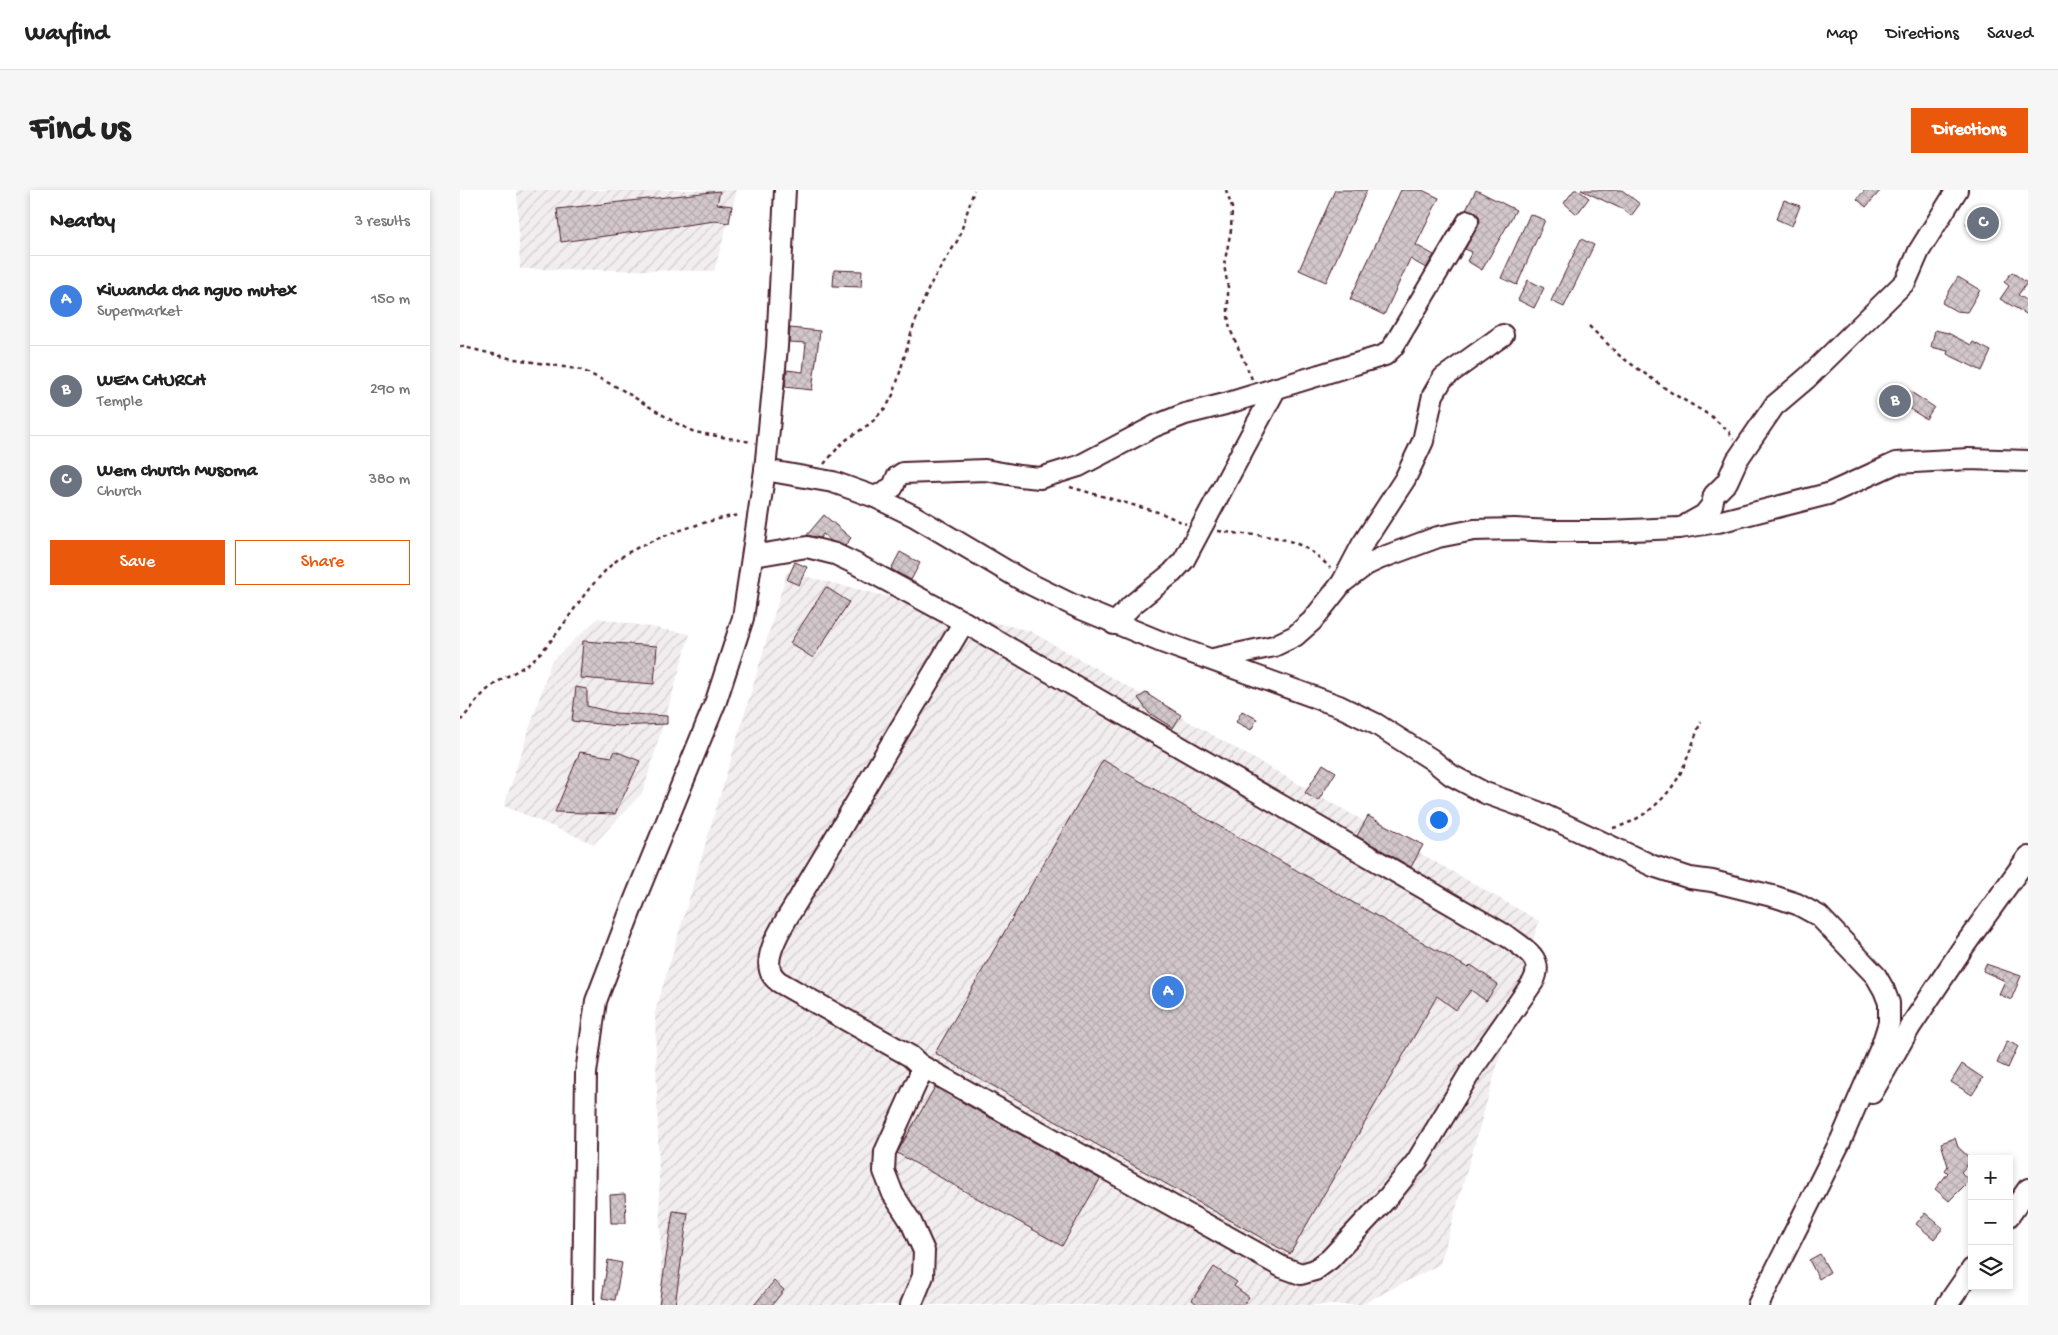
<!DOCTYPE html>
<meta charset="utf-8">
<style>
body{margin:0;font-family:"Gochi Hand",sans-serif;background:#f6f6f6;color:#222}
.controls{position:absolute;right:15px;bottom:15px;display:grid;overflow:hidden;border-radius:0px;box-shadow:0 2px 8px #0003}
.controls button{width:45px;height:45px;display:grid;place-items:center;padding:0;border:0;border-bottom:1px solid #e0e0e0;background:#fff;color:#222;font:25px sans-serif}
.you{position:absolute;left:978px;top:629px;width:18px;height:18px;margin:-12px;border:4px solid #fff;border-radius:50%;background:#1a73e8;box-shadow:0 0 0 8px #1a73e833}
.badge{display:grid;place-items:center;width:32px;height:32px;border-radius:50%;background:#ea580c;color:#fff;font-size:16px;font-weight:700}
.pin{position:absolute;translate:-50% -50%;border:2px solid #fff;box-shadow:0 1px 5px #0006}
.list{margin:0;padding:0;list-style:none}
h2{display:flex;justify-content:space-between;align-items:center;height:65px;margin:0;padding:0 20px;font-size:21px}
h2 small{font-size:16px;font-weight:400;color:#767676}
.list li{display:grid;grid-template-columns:32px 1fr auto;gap:15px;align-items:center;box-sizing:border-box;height:90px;padding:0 20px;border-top:1px solid #e0e0e0}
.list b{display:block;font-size:19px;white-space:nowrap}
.list p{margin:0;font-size:16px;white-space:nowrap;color:#767676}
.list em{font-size:16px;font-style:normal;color:#767676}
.actions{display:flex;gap:10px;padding:15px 20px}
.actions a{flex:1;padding:11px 0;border:1px solid #ea580c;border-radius:0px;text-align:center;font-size:18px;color:#ea580c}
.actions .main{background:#ea580c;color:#fff}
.icon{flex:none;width:28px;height:28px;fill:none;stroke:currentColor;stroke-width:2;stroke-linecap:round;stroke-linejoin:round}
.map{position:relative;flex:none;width:1568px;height:1115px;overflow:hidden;border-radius:0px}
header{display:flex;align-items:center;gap:30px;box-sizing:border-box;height:70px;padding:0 25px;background:#fff;border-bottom:1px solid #e0e0e0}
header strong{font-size:24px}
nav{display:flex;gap:28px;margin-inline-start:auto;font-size:18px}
.intro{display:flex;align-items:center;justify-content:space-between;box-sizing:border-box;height:120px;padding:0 30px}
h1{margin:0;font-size:35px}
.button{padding:12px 22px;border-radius:0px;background:#ea580c;color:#fff;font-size:18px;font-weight:700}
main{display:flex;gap:30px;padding:0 30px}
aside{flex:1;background:#fff;border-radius:0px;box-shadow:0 2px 8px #0003}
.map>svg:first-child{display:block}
</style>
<header>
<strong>Wayfind</strong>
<nav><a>Map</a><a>Directions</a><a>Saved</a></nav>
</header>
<div class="intro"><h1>Find us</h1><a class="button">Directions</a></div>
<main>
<aside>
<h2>Nearby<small>3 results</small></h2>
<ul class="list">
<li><span class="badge" style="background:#3f7fe0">A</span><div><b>Kiwanda cha nguo mutex</b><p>Supermarket</p></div><em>150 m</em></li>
<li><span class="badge" style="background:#6b7280">B</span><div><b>WEM CHURCH</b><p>Temple</p></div><em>290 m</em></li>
<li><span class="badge" style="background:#6b7280">C</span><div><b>Wem church Musoma</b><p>Church</p></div><em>380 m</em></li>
</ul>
<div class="actions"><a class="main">Save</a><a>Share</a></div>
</aside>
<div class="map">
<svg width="1568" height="1115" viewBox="0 0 1568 1115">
<defs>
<pattern id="industrial-furrows" width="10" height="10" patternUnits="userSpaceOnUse" patternTransform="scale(1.25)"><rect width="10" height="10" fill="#f2eeef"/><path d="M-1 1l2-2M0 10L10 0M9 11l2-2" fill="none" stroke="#d1cccd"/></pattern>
<pattern id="building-cross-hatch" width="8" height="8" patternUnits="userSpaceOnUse" patternTransform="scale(1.25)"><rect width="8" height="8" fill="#d2c7cb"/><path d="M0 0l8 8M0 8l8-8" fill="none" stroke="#b6aaae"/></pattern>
</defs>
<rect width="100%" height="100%" fill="#fff"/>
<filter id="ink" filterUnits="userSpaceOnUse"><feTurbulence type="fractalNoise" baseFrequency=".02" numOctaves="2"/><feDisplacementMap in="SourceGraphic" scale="10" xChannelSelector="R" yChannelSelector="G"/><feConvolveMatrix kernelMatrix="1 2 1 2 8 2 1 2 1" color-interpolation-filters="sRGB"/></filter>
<g filter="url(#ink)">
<g fill="url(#industrial-furrows)">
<polygon points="57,0 277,0 254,81 60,79"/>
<polygon points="327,382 570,441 1079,731 980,1074 901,1115 202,1115 195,822"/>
<polygon points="138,428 230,444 183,602 134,654 44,616 91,472"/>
</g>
<g fill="url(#building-cross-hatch)" stroke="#4a1f2b">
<polygon points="875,0 907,0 866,92 839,80"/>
<polygon points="941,0 962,0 979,8 956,55 974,65 966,78 950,69 924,125 890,109"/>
<polygon points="1016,0 1056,20 1022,80 1007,71 1012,62 1005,59 1020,32 1019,26 1014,21 1006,20"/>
<polygon points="1114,0 1118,0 1129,8 1117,24 1104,13"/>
<polygon points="1121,0 1162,0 1180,14 1171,26 1164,20"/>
<polygon points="1405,0 1421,0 1406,17 1397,9"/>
<polygon points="260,1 257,14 272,16 269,33 255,31 101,52 97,19"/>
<polygon points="1324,10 1340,16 1332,36 1316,29"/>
<polygon points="1517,17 1539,31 1529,48 1506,34"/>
<polygon points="1070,24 1085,30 1057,95 1041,88"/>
<polygon points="1121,49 1134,55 1104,117 1091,111"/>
<polygon points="374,80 402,81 401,97 373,96"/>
<polygon points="1552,82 1567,93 1558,105 1568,111 1568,125 1540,109 1549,96 1544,92"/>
<polygon points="1498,87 1520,100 1507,122 1496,121 1482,113"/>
<polygon points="1068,90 1084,98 1074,118 1058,110"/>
<polygon points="330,138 360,141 352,200 325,197 327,180 343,182 346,153 329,152"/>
<polygon points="1475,140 1488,143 1511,155 1513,152 1531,161 1522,181 1487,164 1488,161 1471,157"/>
<polygon points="1440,195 1474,217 1466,229 1432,208"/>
<polygon points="364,325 391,348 385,356 371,351 363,344 360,348 347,345"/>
<polygon points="440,362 460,373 451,390 431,379"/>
<polygon points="335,372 347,377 339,395 327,390"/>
<polygon points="366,397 389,412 353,468 330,453"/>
<polygon points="123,451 197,456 194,494 120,488"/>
<polygon points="116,497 127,499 127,516 155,523 207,526 207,534 157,536 112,531"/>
<polygon points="687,502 690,506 721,525 713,538 689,523 678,508"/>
<polygon points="782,521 797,529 791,540 776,532"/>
<polygon points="155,561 180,571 155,624 95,622 120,562 152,567"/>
<polygon points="643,570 1008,778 1011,775 1038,794 1026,811 1011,800 996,820 977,806 830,1064 475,863"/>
<polygon points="863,574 876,582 858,611 845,603"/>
<polygon points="908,626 963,655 951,677 897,646"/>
<polygon points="1526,774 1561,786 1551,810 1539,804 1545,791 1523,781"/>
<polygon points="1547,851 1558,856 1548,878 1537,873"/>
<polygon points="1502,874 1523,888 1512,905 1491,892"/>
<polygon points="475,897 640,989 602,1056 437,963"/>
<polygon points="1495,948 1498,957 1512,970 1501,982 1509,991 1489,1011 1475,999 1488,983 1485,980 1488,976 1481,953"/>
<polygon points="165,1004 166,1033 151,1033 150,1005"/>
<polygon points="213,1021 228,1023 215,1115 199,1115"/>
<polygon points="1465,1023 1483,1038 1474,1049 1456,1034"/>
<polygon points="1360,1064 1370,1082 1359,1089 1349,1070"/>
<polygon points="148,1070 162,1073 155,1110 142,1108"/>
<polygon points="754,1077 777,1092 774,1096 789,1107 783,1115 738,1115 732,1110"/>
<polygon points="314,1091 324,1100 312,1115 294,1115"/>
</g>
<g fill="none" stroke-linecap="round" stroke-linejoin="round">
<g stroke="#4a1f2b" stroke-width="24">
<g id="minor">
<polyline points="305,280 373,292 415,307 454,326 562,390 619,418 699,451 879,516 916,534 971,569 991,585 1025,603 1078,622 1193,676 1230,688 1252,691 1316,707 1337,714 1359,726 1416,786 1424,800 1429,813 1429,833 1422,855 1381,950 1298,1115"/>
<polyline points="415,307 433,297 437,287 443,283 525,280 559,286 580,288 619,276 695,236 725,224 765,214 925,165 933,157 1008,31"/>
<polyline points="1228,334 1244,325 1252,315 1254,305 1267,292 1277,270 1314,216 1347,188 1446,91 1459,61 1497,0"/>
<path d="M293,366l54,-9 28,7 21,10 108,58 546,316c16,12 35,21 23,44l-62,89 -54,90 -28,35 -59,63 -15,11 -14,4 -19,-7 -362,-202"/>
<polyline points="882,393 906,375 921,368 978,347 1014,340 1055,339 1093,341 1147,341 1219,338 1258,332 1368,304 1436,273 1509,269 1568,271"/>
<polyline points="654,434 672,415 712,383 724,370 816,198"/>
<polyline points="753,469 814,456 835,446 852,431 882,393 902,355 945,289 963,251 973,205 983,188 1043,145"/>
<polyline points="1412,903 1450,837 1502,759 1568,667"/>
<polyline points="1549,1026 1568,999"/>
<polyline points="123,1115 126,883 136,811 175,709 256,511 283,428 305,280 317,157 325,0"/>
<path d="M451,1115l12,-29 1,-25 -13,-29 -18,-28 -9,-23 1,-19 35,-77v-10l-10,-9 -131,-74c-4,-3 -8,-8 -9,-12 -6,-21 21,-57 31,-75l163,-273"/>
<polyline points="1487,1115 1512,1079"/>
</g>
</g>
<g stroke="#4a1f2b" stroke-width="2.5" stroke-dasharray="4 4" stroke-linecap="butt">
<polyline points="766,0 772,18 771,40 764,75 768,97 768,126 770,139 792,189"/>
<polyline points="1129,136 1160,166 1212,203 1251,226 1269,242 1273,249"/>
<polyline points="0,156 49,168 122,180 159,198 216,233 234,242 291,252"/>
<polyline points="364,274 383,252 411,233 427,216 434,203 452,140 470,95 499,48 514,0"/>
<polyline points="610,297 701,323 726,334"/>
<path d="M758,341c46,7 78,0 112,37"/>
<path d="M0,531c10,-10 17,-22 27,-31 17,-15 37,-19 53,-37 22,-22 35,-49 56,-72 7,-8 15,-17 24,-23 22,-17 94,-41 121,-43"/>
<path d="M1153,638c27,-6 53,-28 66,-52 9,-17 15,-37 22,-55"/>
</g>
<use href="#minor" stroke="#fff" stroke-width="20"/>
</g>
</g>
</svg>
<div class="controls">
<button>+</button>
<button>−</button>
<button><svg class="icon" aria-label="layers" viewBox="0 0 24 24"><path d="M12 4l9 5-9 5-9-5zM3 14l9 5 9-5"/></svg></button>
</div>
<div class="you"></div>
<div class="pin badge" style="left:708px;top:802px;background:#3f7fe0">A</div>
<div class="pin badge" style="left:1435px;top:211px;background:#6b7280">B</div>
<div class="pin badge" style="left:1523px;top:33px;background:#6b7280">C</div>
</div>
</main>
